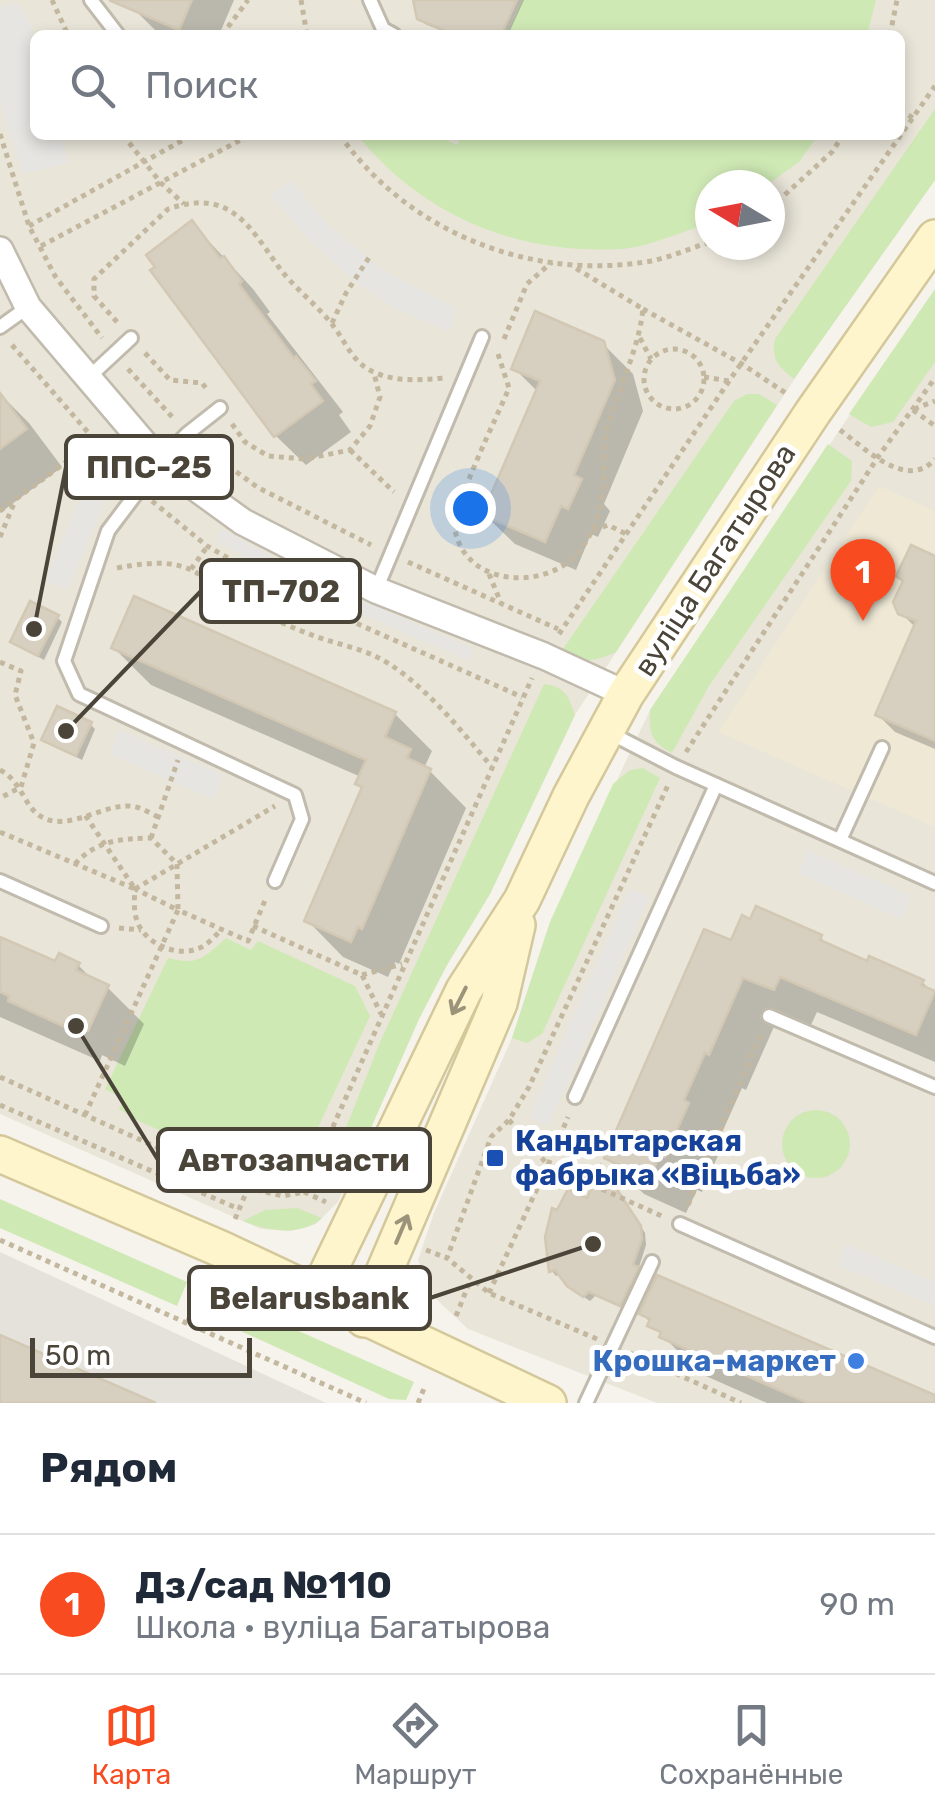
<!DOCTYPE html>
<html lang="ru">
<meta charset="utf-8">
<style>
body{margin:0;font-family:Rubik,sans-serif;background:#f6f6f7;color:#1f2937}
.compass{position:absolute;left:695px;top:170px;width:90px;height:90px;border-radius:50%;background:#fff;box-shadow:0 5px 15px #0003;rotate:280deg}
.scale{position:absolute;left:30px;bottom:25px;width:222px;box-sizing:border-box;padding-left:10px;border:5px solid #4a4439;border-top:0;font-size:28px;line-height:35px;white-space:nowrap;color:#4a4439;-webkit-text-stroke:8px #fff;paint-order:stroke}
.you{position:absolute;left:470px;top:508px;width:35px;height:35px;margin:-25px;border:8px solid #fff;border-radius:50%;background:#1a73e8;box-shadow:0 0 0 15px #1a73e833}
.badge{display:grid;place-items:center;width:65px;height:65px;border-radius:50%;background:#f84b1f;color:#fff;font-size:32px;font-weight:700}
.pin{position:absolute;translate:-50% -82px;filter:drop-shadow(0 2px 5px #0008)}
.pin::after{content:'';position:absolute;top:52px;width:35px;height:30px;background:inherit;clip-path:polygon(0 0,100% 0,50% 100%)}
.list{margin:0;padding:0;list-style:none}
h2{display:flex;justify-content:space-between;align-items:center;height:130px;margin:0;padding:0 40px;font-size:42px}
h2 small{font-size:32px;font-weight:400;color:#747a83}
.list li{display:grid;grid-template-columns:65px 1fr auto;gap:30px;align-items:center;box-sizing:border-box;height:140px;padding:0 40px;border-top:2px solid #e0e1e3}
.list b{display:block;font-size:38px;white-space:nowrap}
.list p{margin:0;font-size:32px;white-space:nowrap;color:#747a83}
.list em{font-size:32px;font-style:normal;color:#747a83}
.icon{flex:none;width:55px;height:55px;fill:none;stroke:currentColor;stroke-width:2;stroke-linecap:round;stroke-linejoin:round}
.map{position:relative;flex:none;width:935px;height:1403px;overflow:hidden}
.search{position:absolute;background:#fff;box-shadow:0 5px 15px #0003;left:30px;right:30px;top:30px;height:110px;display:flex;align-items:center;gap:25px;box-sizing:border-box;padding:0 35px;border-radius:15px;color:#747a83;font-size:38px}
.sheet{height:270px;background:#fff}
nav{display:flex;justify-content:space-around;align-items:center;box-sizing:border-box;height:140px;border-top:2px solid #e0e1e3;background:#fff;font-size:28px;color:#747a83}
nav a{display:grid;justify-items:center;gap:5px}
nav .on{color:#f84b1f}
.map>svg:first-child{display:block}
</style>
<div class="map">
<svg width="935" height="1403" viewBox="0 0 935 1403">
<rect width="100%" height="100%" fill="#f5f3eb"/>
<g fill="#e9e5d9" fill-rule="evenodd">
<path d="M0,0h935v180l-130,183 -230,352 -85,179 -43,71 -28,54 -81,183 -22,22 -25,7 -30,-2 -261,-115zM35,35h865v100h-865zM710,185h60v60h-60z"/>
<polygon points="935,289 935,1403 657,1403 468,1329 434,1297 418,1260 434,1213 512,1038 550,922 650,710"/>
</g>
<polygon fill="#e5e2dc" points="0,1252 326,1403 0,1403"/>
<polygon fill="#eee8d5" points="879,486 935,511 935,827 718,732"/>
<g fill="#cfe9b5">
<polygon points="523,0 876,0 867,35 507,35"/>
<path d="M935,109v71l-141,199c-16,-13 -23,-18 -19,-40z"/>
<path d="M357,135h80l20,10 4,-10h357l-18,26 -33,24h-57v38c-28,8 -60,24 -89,26 -104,6 -198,-33 -264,-114z"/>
<polygon points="935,289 935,362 893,422 871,427 849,414"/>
<path d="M747,394h12l18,11 -161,247c-22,10 -33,12 -53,-3l171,-248z"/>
<path d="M828,444l24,17 -1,20 -142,205 -37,67c-21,-11 -23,-20 -22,-43z"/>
<path d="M544,684c21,2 25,13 31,31l-85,179 -43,71 -28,54 -75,170 -8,-12 -1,-22 46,-115z"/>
<polygon points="643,768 660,778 542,1034 527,1043 512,1038 550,922 613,784 630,770"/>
<path d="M226,938l25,12 7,-9 97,45 15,30 -70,150 -13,12 -17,2 -131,-59 -20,-12 5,-10 -19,-10 63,-131c30,8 36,0 58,-20z"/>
<circle cx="816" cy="1144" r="34"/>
<polygon points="0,1199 187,1282 177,1306 0,1228"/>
<path d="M297,1208l25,10c-20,19 -56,13 -79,3l22,-11z"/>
<polygon points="217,1295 414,1382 406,1400 389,1399 208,1316"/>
</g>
<g fill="#e7e5e2">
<polygon points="17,3 30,22 35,41 35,135 60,135 68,163 23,174 0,103 0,7"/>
<polygon points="291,180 326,223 386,272 457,308 449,332 392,307 352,279 310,241 270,194"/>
<polygon points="91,474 113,484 67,590 45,580"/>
<polygon points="222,529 303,574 473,649 469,661 295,585 215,540"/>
<polygon points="119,730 223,775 213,799 109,754"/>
<polygon points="808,850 911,896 901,919 798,873"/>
<polygon points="630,889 649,897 548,1126 529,1117"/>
<polygon points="846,1244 935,1282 935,1306 837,1265"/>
</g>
<g fill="#0003">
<polygon points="138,0 234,0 219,35 160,35 134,9"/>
<polygon points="415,0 524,0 508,35 452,35 425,24 420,18"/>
<polygon points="192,223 253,289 270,312 267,314 343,412 339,415 351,432 306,465 276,436 154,270"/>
<polygon points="602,343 633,374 643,411 604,504 610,511 598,537 591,534 576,570 515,544 485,515 538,392 514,368"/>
<polygon points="0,394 29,423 62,467 0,513"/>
<polygon points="935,559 935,749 895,732 878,715 916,628 900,612"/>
<polygon points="57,617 62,622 44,660 13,642"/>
<polygon points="114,648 395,714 432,751 425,766 466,808 399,964 395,962 388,977 343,957 307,920 364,789 358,784 361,777 151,685"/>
<polygon points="90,724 95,729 82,760 44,740"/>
<polygon points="820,937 830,947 922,982 935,994 935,1062 817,1012 811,1025 780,1013 746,1090 742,1088 720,1137 724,1142 702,1192 697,1190 686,1213 644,1194 607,1158 732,943"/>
<polygon points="0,940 56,965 78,965 95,982 107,987 144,1024 125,1066 102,1055 100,1061 0,1017"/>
<polygon points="606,1173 645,1233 646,1245 638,1270 642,1274 626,1309 595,1296 590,1301 575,1291 561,1274 556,1276 552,1271"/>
<polygon points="642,1314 935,1398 935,1403 767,1403 699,1373"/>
</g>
<g fill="#d7cfc0" stroke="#d2c8b3" stroke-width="2.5">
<polygon points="109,0 192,0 179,30"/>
<polygon points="413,0 517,0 501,35 455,35 417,19"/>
<polygon points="192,220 220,258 224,256 242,281 239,284 294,358 296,356 316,381 311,384 323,401 274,437 150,270 155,267 146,255"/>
<polygon points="535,311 604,341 615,380 574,475 582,479 568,509 561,506 545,542 482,515 540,381 511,369"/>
<polygon points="0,393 27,429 0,449"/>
<polygon points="911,545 935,556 935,741 875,715 916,621 898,614 893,602 903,581 896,576"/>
<polygon points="134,596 396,712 385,737 411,749 407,758 431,769 362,929 358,927 351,942 304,921 362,787 355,784 366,760 111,648"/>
<polygon points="30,601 59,615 38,656 10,642"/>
<polygon points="57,706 92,722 76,756 41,740"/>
<polygon points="756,906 822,935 820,940 867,961 869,956 924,980 921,985 935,991 916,1035 780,977 774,990 743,978 709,1055 705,1053 684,1100 689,1103 665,1157 660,1155 649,1178 604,1158 704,929 731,940 742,915 750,919"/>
<polygon points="0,937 55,961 59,953 80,963 76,970 109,985 88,1031 65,1021 63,1026 8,1001 9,996 0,992"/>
<polygon points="601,1165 641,1226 642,1239 633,1265 639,1267 620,1306 589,1292 583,1297 567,1286 555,1270 549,1272 545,1237 552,1208 557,1210 568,1189 587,1198"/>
<polygon points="657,1275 935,1395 935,1403 808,1403 659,1337 661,1332 647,1326 650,1319 639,1314"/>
<polygon points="0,1335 156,1403 0,1403"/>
</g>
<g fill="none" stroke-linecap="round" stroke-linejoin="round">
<g stroke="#c1bbad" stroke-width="18">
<g id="lane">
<polyline points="91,0 118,35"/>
<polyline points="370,0 383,29 394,35"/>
<polyline points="0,327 28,307"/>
<polyline points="88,378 131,338"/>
<polyline points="220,408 187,434 160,462 108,531 64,661 79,694 295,795 302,819 275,881"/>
<polyline points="376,590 482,337"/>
<polyline points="610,733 676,767 935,883"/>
<polyline points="840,840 882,748"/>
<polyline points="0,881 101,926"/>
<polyline points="769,1016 935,1087"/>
<polyline points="575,1097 716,785"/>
<polyline points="680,1224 935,1337"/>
<polyline points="586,1403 652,1262"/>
</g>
</g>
<g stroke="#c1bbad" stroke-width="30">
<polyline id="street" points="0,250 28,307 160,462 243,522 376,590 544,656 626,694"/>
</g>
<g stroke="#d4c89b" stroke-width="40">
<g id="secondary">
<polyline points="0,1154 221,1249 548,1403"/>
<polyline points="316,1297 464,990 522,900 571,796 626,694 813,412 935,238"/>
<polyline points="364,1319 499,1003 517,925"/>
</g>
</g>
<g stroke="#c3b89f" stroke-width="5" stroke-dasharray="5 5" stroke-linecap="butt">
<polyline points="52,0 68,35"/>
<polyline points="301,0 307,35"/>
<polyline points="222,35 248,0"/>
<polyline points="890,35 897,0"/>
<polyline points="900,110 913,118"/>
<polyline points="33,113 35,112"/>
<polyline points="0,134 29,226 55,276 102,338"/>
<polyline points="123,135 161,183 184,204"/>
<path d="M340,135c68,98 193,147 311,126 20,-4 40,-13 59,-19"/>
<polyline points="770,208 832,152 843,135"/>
<polyline points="29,226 192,135"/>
<polyline points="41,246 250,135"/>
<polyline points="643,309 742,364 787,394"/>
<path d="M117,322l-23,-26v-17l74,-70c61,-21 80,15 110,57 15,21 37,37 53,57 15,18 21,41 45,50 21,9 45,7 68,5"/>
<polyline points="332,323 346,293 370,256"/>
<polyline points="640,338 651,359"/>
<polyline points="504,339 527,284 552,262"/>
<polyline points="12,345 126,476"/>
<circle cx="674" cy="379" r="30"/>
<polyline points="145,353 170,380 202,383 208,391"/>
<path d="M498,354l11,34c-10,25 -58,121 -54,142 11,59 96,61 126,19 21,-30 22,-51 23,-86 1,-10 -1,-21 2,-30 11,-43 32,-80 37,-124l-71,-43"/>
<polyline points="128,369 175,420"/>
<polyline points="704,377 729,381"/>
<polyline points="914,409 935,401"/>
<polyline points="913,410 935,426"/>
<polyline points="232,424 245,442 268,456 305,459 350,450 370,426 380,397 374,373"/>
<path d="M840,430c26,19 67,61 95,29"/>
<polyline points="204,448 257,487 371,545"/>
<polyline points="350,450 394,492"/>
<polyline points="152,501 207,546 295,596 522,697"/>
<polyline points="0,511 94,441"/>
<polyline points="593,530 608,525 626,534"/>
<polyline points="0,537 15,501"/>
<polyline points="408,562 558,629"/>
<path d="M117,568c82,-16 77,11 141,43 16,8 32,16 49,22 21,9 45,13 66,22 45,21 87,74 118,111"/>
<polyline points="191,569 207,547"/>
<polyline points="489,574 501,603"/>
<polyline points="559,634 729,381 935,86"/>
<polyline points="0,662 21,671 15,695 34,743 21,787 0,798"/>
<polyline points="686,752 878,457 935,378"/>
<path d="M0,770c22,11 24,38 42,47 28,16 65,-17 94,-10 8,2 16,7 22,10"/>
<polyline points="0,832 135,889 85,815"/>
<polyline points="151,838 178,760"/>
<path d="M75,864c22,-24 45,-25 76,-26l26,26 1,46 -43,-21c-1,13 -2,28 6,40 11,17 37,27 56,20 10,-3 18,-13 25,-20"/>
<polyline points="135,889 275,806"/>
<polyline points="253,926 362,975 381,1014"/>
<polyline points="119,928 141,930"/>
<polyline points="362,975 402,964"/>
<polyline points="0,1077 248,1188 283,1196 304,1192 532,678"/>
<polyline points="0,1105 239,1209"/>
<polyline points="85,1115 178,910 248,941 266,898"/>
<polyline points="509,1120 548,1165 568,1117"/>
<polyline points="304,1192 326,1202"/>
<polyline points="688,1205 762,1032"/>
<polyline points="235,1219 248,1188"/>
<polyline points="0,1240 366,1403"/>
<polyline points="426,1250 447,1258"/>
<polyline points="489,1293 548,1165 664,1217"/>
<polyline points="456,1316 470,1281"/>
<polyline points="187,1323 203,1288"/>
<polyline points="597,1339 489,1293 447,1258 491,1137 509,1120 529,1087 669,783"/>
<polyline points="630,1353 741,1403"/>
<polyline points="418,1403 425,1386"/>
</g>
<use href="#lane" stroke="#fff" stroke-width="12"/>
<use href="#street" stroke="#fff" stroke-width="25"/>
<use href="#secondary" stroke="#fef5cc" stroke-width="35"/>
</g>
<defs><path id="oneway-shaft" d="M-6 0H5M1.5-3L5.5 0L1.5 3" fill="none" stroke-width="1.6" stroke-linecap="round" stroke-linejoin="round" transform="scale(2.5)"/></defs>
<g stroke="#9b947b">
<use href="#oneway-shaft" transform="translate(459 1001) rotate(117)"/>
<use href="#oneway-shaft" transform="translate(402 1229) rotate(-67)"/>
</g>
<rect fill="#1a4fb4" stroke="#fff" stroke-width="4" x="485" y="1148" width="20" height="20" rx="5"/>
<circle fill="#3f7fe0" stroke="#fff" stroke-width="4" cx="856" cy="1361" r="10"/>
<g text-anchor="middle" stroke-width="10" stroke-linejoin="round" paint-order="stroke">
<g font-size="30" fill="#4a4439" stroke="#fff">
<text transform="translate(715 560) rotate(-57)" y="10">вуліца Багатырова</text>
</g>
<g font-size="30" font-weight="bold" fill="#164399" stroke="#fff" text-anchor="start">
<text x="515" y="1151">Кандытарская<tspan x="515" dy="34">фабрыка «Віцьба»</tspan></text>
</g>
<g font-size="30" font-weight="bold" fill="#366cbe" stroke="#fff" text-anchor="end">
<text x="836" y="1371">Крошка-маркет</text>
</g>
</g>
<path fill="none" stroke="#4a4439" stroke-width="4" d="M34 629L66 467M66 731L201 591M76 1026L158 1160M593 1244L430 1298"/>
<g fill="#4a4439" stroke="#fff" stroke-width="4">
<circle cx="34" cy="629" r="10"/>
<circle cx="66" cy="731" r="10"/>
<circle cx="76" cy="1026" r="10"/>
<circle cx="593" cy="1244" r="10"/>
</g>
<g fill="#fff" stroke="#4a4439" stroke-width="4">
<rect x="66" y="436" width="166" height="62" rx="10"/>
<rect x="201" y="560" width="159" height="62" rx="10"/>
<rect x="158" y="1129" width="272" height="62" rx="10"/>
<rect x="189" y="1267" width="241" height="62" rx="10"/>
</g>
<g font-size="32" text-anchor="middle" font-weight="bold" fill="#4a4439">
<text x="149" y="478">ППС-25</text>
<text x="281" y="602">ТП-702</text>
<text x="294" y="1171">Автозапчасти</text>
<text x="309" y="1309">Belarusbank</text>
</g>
</svg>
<svg class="compass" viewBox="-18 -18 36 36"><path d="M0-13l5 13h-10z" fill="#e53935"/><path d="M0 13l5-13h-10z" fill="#747a83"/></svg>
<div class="scale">50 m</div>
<div class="you"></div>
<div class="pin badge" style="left:863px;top:621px">1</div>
<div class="search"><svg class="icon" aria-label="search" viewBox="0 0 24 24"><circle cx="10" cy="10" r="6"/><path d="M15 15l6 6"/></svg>Поиск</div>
</div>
<section class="sheet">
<h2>Рядом<small></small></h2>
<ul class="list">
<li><span class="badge">1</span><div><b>Дз/сад №110</b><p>Школа · вуліца Багатырова</p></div><em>90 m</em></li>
</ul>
</section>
<nav>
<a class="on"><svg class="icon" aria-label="map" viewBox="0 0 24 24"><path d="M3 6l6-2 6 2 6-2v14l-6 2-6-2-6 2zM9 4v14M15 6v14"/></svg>Карта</a>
<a><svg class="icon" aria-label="directions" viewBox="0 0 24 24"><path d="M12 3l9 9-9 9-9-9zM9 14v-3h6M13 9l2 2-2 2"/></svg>Маршрут</a>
<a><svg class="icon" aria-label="saved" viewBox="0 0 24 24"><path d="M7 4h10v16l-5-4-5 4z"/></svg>Сохранённые</a>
</nav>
